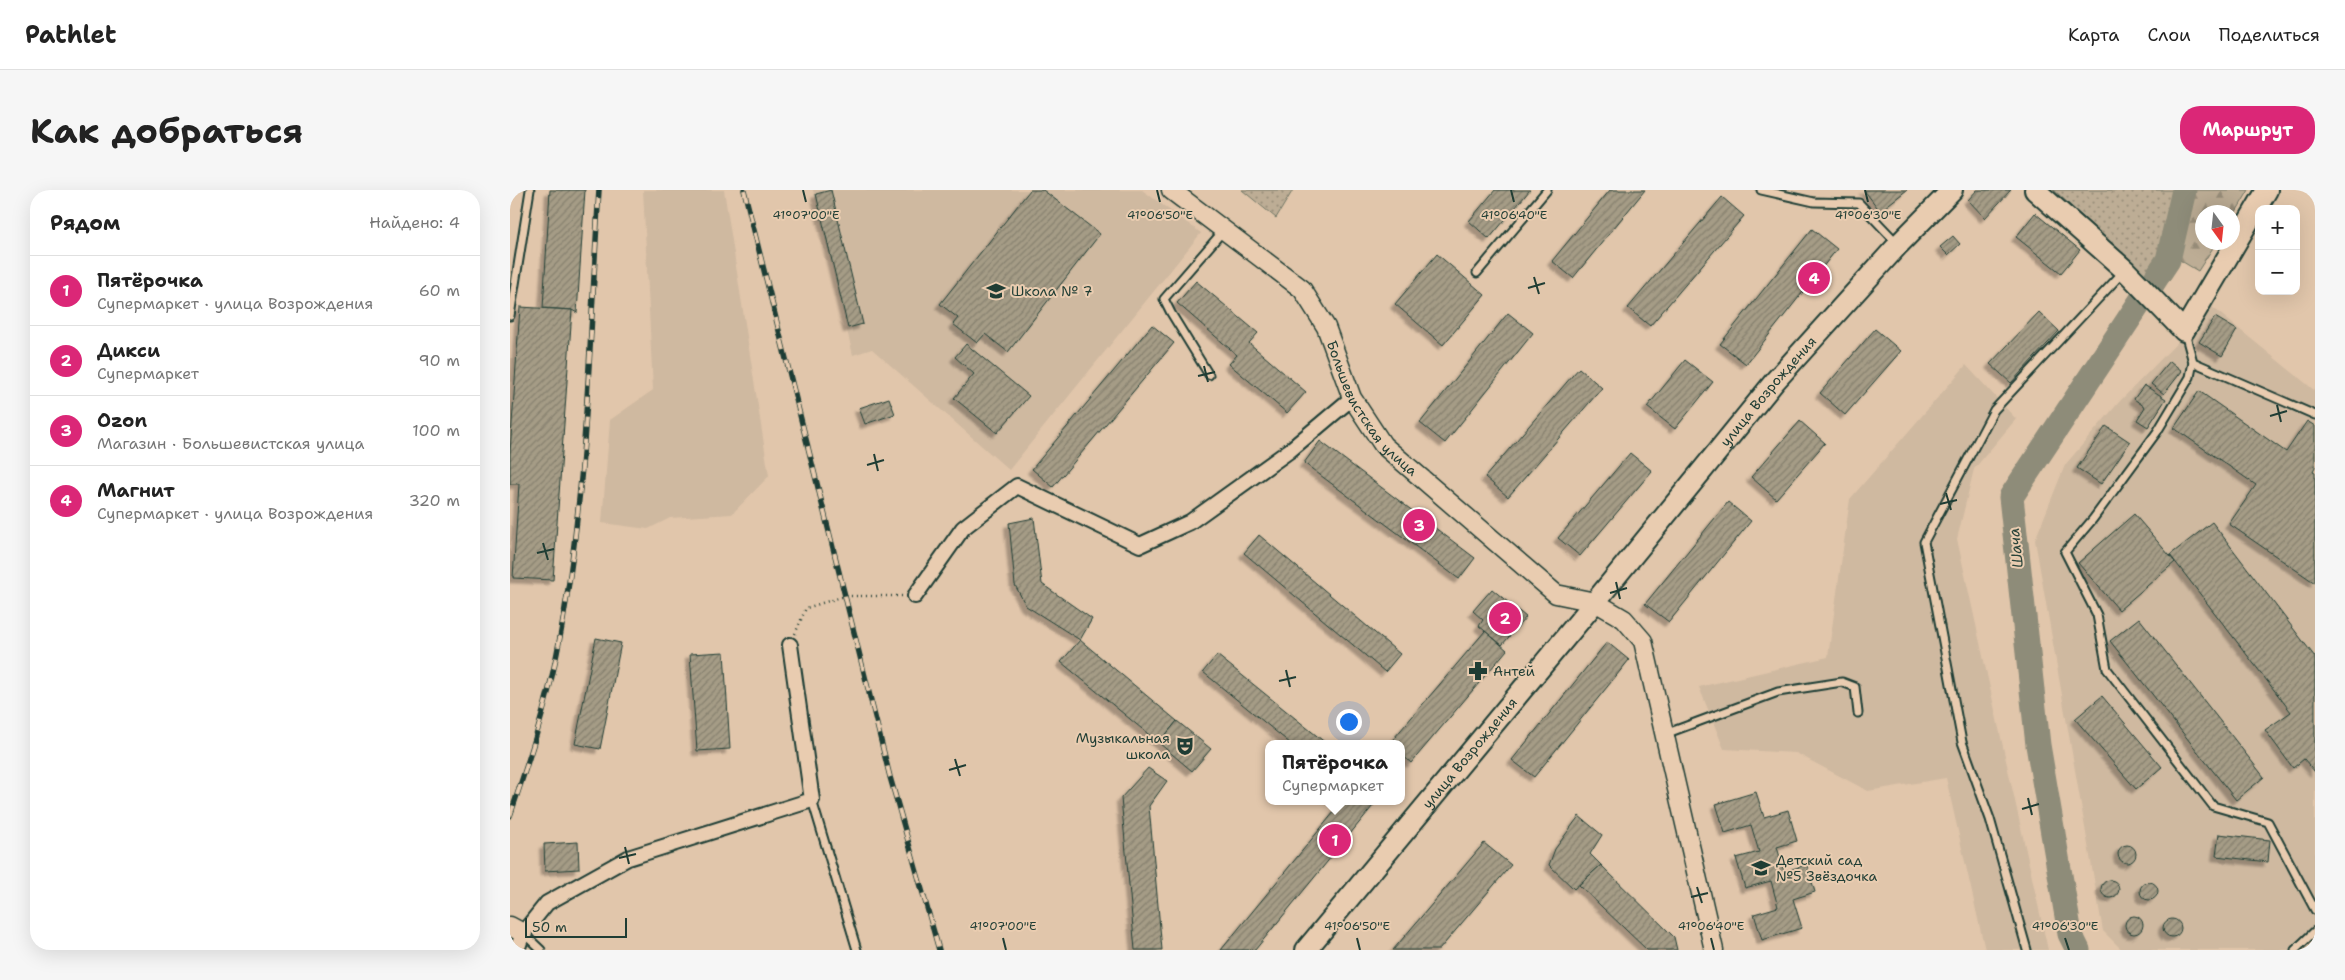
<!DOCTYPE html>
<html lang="ru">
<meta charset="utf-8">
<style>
body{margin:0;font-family:"Shantell Sans",sans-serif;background:#f6f6f6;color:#222}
.controls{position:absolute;right:15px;top:15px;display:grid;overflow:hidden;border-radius:10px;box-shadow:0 5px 20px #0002}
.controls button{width:45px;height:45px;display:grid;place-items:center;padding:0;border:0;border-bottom:1px solid #e0e0e0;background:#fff;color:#222;font:25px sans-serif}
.compass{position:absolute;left:1685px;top:15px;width:45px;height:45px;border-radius:50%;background:#fff;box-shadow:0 5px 20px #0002;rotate:165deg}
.scale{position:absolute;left:15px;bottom:12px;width:102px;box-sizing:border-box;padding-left:5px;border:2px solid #1f3d34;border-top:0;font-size:14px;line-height:18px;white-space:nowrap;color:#1f3d34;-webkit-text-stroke:4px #e9ccb0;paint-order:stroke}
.you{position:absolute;left:838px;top:531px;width:18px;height:18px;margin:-12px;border:4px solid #fff;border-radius:50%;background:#1a73e8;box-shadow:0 0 0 8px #1a73e833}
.badge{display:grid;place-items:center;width:32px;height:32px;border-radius:50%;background:#db2777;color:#fff;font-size:16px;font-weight:700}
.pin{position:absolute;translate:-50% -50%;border:2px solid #fff;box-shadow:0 1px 5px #0006}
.popup{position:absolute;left:755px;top:550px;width:140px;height:65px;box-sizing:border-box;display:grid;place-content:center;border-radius:10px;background:#fff;filter:drop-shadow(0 1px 4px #0005);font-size:16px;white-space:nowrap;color:#767676}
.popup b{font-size:19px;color:#222}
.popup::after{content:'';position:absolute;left:50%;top:100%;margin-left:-10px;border:10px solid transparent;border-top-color:#fff}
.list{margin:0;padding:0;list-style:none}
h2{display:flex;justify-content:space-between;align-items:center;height:65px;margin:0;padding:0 20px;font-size:21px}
h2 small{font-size:16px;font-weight:400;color:#767676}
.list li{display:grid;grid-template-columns:32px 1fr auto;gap:15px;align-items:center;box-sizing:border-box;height:70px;padding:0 20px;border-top:1px solid #e0e0e0}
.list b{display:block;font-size:19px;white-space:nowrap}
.list p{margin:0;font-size:16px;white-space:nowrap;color:#767676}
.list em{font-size:16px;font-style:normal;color:#767676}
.map{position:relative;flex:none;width:1805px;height:760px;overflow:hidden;border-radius:20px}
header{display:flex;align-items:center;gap:30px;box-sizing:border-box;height:70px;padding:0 25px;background:#fff;border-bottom:1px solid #e0e0e0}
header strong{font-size:24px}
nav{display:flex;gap:28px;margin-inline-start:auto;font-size:18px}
.intro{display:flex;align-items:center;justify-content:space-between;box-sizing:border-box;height:120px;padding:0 30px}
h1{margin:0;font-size:35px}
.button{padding:12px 22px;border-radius:20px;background:#db2777;color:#fff;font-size:18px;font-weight:700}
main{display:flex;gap:30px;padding:0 30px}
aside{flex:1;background:#fff;border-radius:20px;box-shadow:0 5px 20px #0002}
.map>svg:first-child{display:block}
</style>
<header>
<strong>Pathlet</strong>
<nav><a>Карта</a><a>Слои</a><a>Поделиться</a></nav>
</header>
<div class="intro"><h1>Как добраться</h1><a class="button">Маршрут</a></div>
<main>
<aside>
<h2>Рядом<small>Найдено: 4</small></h2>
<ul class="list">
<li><span class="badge">1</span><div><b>Пятёрочка</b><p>Супермаркет · улица Возрождения</p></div><em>60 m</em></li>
<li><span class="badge">2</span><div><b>Дикси</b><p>Супермаркет</p></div><em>90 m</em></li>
<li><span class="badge">3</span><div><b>Ozon</b><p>Магазин · Большевистская улица</p></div><em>100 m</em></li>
<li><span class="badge">4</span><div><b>Магнит</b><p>Супермаркет · улица Возрождения</p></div><em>320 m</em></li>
</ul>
</aside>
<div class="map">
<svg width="1805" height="760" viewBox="0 0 1805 760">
<defs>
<pattern id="grass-dots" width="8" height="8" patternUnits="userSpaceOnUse" patternTransform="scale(1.25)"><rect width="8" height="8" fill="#bdad95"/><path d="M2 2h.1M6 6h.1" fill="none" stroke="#998e7a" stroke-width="1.8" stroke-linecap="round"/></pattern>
<pattern id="forest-firs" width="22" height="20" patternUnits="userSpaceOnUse" patternTransform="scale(1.25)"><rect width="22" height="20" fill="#bdad95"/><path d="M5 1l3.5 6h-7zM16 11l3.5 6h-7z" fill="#998e7a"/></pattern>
<pattern id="building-hatch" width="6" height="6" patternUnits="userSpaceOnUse" patternTransform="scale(1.25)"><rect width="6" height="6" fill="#a59c86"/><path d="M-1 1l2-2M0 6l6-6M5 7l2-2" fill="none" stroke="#86806e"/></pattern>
<filter id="shadow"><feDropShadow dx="-4.5" dy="4.5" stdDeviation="1" flood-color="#0004"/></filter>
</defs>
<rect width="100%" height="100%" fill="#e1c6ab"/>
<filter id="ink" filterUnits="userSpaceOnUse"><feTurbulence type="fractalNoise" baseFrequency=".02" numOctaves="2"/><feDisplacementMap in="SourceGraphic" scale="10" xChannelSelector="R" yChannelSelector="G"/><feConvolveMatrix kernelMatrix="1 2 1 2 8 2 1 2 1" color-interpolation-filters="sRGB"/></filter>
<g filter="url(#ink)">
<g fill="#cfb9a0">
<polygon points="133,0 214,0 259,286 222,324 160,328 138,339 92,333 100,230 143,200"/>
<polygon points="303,0 632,0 691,43 499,280 362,159 343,165"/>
<polygon points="1702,117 1804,200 1805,198 1805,760 1612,760 1593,741 1525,350 1555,275 1610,211"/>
<polygon points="1456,175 1506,229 1464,279 1447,349 1538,760 1475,760 1436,588 1358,601 1286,563 1214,559 1189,497 1318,467 1340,309"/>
</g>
<g fill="url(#grass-dots)" stroke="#6e7564">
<polygon points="732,0 783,0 766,28"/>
<polygon points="1544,0 1676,0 1668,69 1652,101"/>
</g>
<polygon fill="url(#forest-firs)" stroke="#6e7564" points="1676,0 1739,0 1723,27 1722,22 1692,22 1692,52 1706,53 1688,81 1668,69"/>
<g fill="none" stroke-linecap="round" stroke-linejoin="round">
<polyline stroke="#8e8c79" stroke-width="25" points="1568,760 1560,744 1528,555 1501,307 1658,70 1674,0"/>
</g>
<g fill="url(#building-hatch)" stroke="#1f3d34" filter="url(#shadow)">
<polygon points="40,0 75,0 67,123 62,120 33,118"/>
<polygon points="321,0 353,134 338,138 306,4"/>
<polygon points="520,0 533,0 590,44 498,162 475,144 467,153 443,134 448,128 430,114"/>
<polygon points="985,0 1020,0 979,49 959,31"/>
<polygon points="1100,0 1135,0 1063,88 1042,71"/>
<polygon points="1354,0 1397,0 1370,21"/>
<polygon points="1467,0 1501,0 1475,28 1458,10"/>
<polygon points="1212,7 1234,26 1140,136 1118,118"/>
<polygon points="1525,23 1570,60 1551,83 1506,47"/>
<polygon points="1302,39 1327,59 1236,174 1210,154"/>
<polygon points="1443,46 1450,54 1438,65 1430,57"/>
<polygon points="927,64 975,105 933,155 885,114"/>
<polygon points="686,91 748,143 739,153 796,202 777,223 719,174 727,165 667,113"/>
<polygon points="10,117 62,120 43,390 3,388 9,294 0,294 0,263"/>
<polygon points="1529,122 1549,141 1501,193 1480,174"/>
<polygon points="998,123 1023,143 935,253 910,233"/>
<polygon points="1705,127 1727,140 1712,166 1689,152"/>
<polygon points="642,135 664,153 543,297 522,279"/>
<polygon points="1365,139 1391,161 1335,225 1310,203"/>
<polygon points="456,154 519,206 487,243 444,208 464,184 445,167"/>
<polygon points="1175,170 1203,192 1165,239 1137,217"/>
<polygon points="1660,171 1672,181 1654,204 1641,194"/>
<polygon points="1069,178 1092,198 998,307 975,287"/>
<polygon points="1634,195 1656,209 1638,237 1627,230 1635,217 1624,209"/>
<polygon points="1689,201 1776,262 1797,231 1805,236 1805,277 1803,281 1805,282 1805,393 1719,334 1746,295 1664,238"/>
<polygon points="379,208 385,224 355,234 349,218"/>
<polygon points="1290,231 1315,253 1266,309 1241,287"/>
<polygon points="1596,236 1620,252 1591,294 1567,278"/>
<polygon points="810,251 965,368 949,389 794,273"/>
<polygon points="1120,263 1142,281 1070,366 1048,348"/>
<polygon points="1218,312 1241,331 1159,432 1135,414"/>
<polygon points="1624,324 1665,372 1609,420 1568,373"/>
<polygon points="524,328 532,394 582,429 570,450 516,416 505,395 499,333"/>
<polygon points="1702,332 1805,467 1805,582 1794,569 1783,578 1755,540 1781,522 1660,365"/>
<polygon points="749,345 890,464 875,482 734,363"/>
<polygon points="982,399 1016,427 992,455 969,436 973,430 963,421"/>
<polygon points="1629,428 1754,587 1726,610 1600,451"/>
<polygon points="975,441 997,460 901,573 891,564 891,554 879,554"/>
<polygon points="86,448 111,453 90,559 65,554"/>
<polygon points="570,450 667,531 649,553 551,472"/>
<polygon points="1097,452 1119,470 1024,587 1002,570"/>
<polygon points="214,462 220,559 187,561 180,464"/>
<polygon points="707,465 817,554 781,554 693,482"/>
<polygon points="1592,506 1652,577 1626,599 1565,529"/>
<polygon points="667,531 701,559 682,581 649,553"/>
<polygon points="638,578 657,591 639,616 652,760 625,760 611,608"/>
<polygon points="1246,602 1254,627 1278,620 1287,651 1267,657 1274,681 1297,675 1305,702 1283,709 1292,738 1252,750 1244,724 1268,717 1261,691 1235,698 1226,668 1249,662 1241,635 1215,643 1206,614"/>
<polygon points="833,611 867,611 745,760 711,760"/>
<polygon points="1069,626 1092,645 1080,664 1091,675 1064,699 1039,675 1045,659"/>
<polygon points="1709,644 1760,650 1758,672 1706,666"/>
<polygon points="68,652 69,679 35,681 34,654"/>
<polygon points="974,653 1001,675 929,760 883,760"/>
<circle cx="1617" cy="664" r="9"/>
<polygon points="1091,675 1164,747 1167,760 1137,760 1069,695"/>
<circle cx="1600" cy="699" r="9"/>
<circle cx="1639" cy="701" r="9"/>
<circle cx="1624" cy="735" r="9"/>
<circle cx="1662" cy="738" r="9"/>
</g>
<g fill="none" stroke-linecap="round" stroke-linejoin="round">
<g stroke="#1f3d34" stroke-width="11">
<g id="service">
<polyline points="1251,0 1304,12 1349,13 1388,54"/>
<polyline points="967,83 1037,0"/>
<polyline points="0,126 20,0"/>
<polyline points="1675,143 1683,172 1680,187 1647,242 1583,329 1555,362 1587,425 1597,479 1703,616 1758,632 1805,720"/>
<polyline points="1683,172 1805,225"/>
<polyline points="699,185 661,123 654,109 714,40"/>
<polyline points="1155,544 1268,502 1332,492 1345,497 1348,523"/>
<polyline points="302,610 347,760"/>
<polyline points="13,743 31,760"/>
<polyline points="1517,760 1480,629 1452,552 1414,352 1484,220 1615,80"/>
<polyline points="1785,760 1805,741"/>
</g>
</g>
<g stroke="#1f3d34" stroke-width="18">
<g id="minor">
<polyline points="405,406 453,338 507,296 630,355 680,332 779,261 842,208"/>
<polyline points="7,760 13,743 37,713 118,668 302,610 280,455"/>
</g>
</g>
<g stroke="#1f3d34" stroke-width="21">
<g id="tertiary">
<path id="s1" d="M661,0l131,99 24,38 26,71 31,47 173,149 39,8 29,17 19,22 71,309"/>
<polyline points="0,736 13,743"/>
</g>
</g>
<g stroke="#1f3d34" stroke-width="24">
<g id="secondary">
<polyline points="1525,0 1615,80 1674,141 1757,0"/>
<path id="s2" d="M796,760l289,-348 180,-221 123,-136 54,-55"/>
</g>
</g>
<polyline stroke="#1f3d34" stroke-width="2.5" stroke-dasharray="1 4" stroke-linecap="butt" points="285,444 296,418 335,406 393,406"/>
<use href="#service" stroke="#e9ccb0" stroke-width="7"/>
<use href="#minor" stroke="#e9ccb0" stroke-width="14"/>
<use href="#tertiary" stroke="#e9ccb0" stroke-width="18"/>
<use href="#secondary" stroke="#e9ccb0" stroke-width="20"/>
<g stroke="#1f3d34" stroke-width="5.5">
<g id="rail">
<polyline points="234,0 380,587 429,760"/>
<path d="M0,626c18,-54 36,-107 47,-163 30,-152 32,-309 42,-463"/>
</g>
</g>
<use href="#rail" stroke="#e9ccb0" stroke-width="4" stroke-dasharray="11" stroke-linecap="butt"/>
</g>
</g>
<path fill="none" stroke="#1f3d34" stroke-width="2" d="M293,0l3,12M647,0l3,12M1001,0l3,12M1355,0l3,12M1024,87l5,17M1018,98l17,-5M694,176l4,16M688,186l17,-4M1767,215l4,17M1760,226l17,-5M364,264l4,17M357,275l17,-5M1436,303l5,17M1430,314l17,-4M33,353l5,17M27,363l17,-4M1106,392l4,17M1100,403l17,-5M776,480l4,17M769,491l17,-4M445,569l5,17M439,580l17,-5M1518,608l4,17M1512,619l17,-5M115,657l4,17M109,668l17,-4M1187,697l5,16M1181,707l17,-4M493,748l3,12M847,748l3,12M1201,748l3,12M1555,748l4,12"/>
<defs>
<g id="school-bare" transform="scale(1.5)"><path d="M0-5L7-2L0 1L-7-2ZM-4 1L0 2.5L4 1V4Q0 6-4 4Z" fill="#1f3d34" stroke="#e9ccb0" stroke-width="2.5" paint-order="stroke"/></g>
<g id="pharmacy-bare" transform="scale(1.5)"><path d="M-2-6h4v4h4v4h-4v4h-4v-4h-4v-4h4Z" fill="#1f3d34" stroke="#e9ccb0" stroke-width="2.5" paint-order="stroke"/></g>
<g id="theatre-bare" transform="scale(1.5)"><path d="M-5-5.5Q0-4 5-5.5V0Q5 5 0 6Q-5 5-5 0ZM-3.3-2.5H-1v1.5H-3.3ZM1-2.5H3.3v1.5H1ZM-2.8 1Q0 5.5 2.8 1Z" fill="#1f3d34" stroke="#e9ccb0" stroke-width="2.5" paint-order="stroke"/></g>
</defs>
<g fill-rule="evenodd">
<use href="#school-bare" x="486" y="101"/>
<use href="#pharmacy-bare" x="968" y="481"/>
<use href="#theatre-bare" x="675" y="556"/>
<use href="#school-bare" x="1251" y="678"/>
</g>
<g text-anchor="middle" stroke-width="4" stroke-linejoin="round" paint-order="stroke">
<g font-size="14" fill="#1f3d34" stroke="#e9ccb0" text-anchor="start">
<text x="501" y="106">Школа № 7</text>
<text x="983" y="486">Антей</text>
<text x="660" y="553" text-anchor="end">Музыкальная<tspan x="660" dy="16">школа</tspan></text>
<text x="1266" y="675">Детский сад<tspan x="1266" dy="16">№5 Звёздочка</tspan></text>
</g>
<g font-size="14" fill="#1f3d34" stroke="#e9ccb0">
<text dy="5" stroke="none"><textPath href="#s2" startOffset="725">улица Возрождения</textPath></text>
<text dy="5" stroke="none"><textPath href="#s1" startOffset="304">Большевистская улица</textPath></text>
<text dy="5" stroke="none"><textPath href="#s2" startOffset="256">улица Возрождения</textPath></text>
</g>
<g font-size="15" font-style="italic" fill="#2a453b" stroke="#e9ccb0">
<text transform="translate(1506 358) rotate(-96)" y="5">Шача</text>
</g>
</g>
<g font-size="12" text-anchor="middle" fill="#1f3d34" stroke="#e9ccb0" stroke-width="4" stroke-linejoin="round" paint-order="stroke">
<text x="296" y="29">41°07'00"E</text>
<text x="650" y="29">41°06'50"E</text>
<text x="1004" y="29">41°06'40"E</text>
<text x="1358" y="29">41°06'30"E</text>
<text x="493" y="740">41°07'00"E</text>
<text x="847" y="740">41°06'50"E</text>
<text x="1201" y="740">41°06'40"E</text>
<text x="1555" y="740">41°06'30"E</text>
</g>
</svg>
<div class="controls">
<button>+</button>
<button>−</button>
</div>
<svg class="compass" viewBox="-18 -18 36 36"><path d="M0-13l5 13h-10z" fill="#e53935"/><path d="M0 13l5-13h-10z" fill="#767676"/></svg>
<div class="scale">50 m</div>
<div class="you"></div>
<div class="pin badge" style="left:825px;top:650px">1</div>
<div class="popup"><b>Пятёрочка</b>Супермаркет</div>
<div class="pin badge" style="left:995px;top:428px">2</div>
<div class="pin badge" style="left:909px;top:335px">3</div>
<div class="pin badge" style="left:1304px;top:88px">4</div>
</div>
</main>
